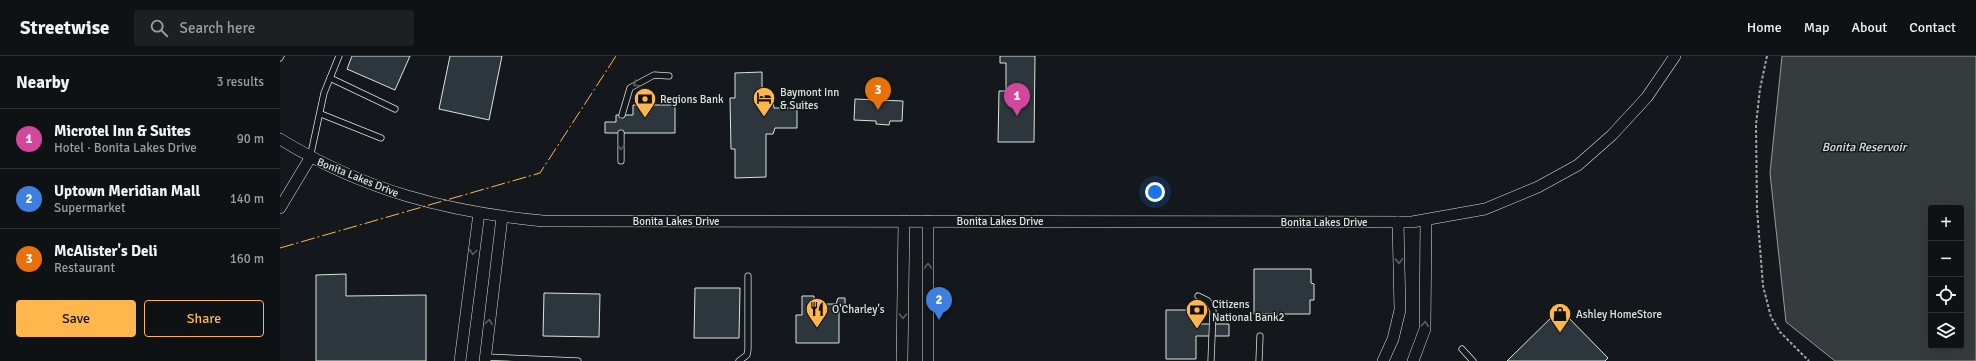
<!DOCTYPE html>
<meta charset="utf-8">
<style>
body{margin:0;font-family:Signika,sans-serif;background:#1d2022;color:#f1f3f6}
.controls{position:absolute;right:12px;bottom:12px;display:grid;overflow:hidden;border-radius:4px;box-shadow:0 4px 16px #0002}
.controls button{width:36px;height:36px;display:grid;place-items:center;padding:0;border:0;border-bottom:1px solid #2f3234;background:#0f1215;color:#f1f3f6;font:20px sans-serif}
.you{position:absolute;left:875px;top:136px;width:14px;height:14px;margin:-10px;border:3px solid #fff;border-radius:50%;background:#1a73e8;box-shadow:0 0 0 6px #1a73e833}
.badge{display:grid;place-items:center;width:26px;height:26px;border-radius:50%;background:#ffb74d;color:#fff;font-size:13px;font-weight:700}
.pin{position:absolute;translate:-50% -33px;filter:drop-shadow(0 1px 2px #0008)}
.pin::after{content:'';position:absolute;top:21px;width:14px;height:12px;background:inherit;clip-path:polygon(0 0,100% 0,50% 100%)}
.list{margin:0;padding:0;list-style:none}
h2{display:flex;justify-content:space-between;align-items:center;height:52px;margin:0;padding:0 16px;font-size:17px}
h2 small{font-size:13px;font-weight:400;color:#9b9ea0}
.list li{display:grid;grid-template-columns:26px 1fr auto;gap:12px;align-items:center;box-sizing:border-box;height:60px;padding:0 16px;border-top:1px solid #2f3234}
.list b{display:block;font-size:15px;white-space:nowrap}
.list p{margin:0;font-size:13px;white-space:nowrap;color:#9b9ea0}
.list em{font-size:13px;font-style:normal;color:#9b9ea0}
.actions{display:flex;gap:8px;padding:12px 16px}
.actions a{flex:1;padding:9px 0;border:1px solid #ffb74d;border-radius:4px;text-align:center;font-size:14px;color:#ffb74d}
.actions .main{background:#ffb74d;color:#111}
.icon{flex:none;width:22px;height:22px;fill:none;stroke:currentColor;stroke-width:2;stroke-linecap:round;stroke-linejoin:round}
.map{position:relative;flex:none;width:1696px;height:305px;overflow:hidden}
header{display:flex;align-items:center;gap:24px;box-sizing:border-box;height:56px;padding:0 20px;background:#0f1215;border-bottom:1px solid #2f3234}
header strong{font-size:19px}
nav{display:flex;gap:22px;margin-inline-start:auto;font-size:14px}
.search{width:280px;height:36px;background:#1d2022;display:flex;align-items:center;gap:10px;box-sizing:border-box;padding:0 14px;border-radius:4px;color:#9b9ea0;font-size:15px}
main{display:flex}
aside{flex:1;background:#0f1215}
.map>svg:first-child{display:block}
</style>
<header>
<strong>Streetwise</strong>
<div class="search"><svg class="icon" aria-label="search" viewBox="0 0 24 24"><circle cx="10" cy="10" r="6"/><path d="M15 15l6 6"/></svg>Search here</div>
<nav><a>Home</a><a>Map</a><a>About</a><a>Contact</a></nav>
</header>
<main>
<aside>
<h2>Nearby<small>3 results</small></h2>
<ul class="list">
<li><span class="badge" style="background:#d1479c">1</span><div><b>Microtel Inn &amp; Suites</b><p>Hotel · Bonita Lakes Drive</p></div><em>90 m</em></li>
<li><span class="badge" style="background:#3f7fe0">2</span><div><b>Uptown Meridian Mall</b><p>Supermarket</p></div><em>140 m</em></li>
<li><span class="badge" style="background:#e8710a">3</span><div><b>McAlister's Deli</b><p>Restaurant</p></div><em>160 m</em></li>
</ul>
<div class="actions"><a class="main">Save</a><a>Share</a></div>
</aside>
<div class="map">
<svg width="1696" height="305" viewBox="0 0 1696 305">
<rect width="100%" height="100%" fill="#14181c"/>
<path fill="#363b3e" stroke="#939e99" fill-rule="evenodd" d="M1502,0h194v305h-141l-49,-39 -16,-149zM1651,152h30v138h-30z"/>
<g fill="#2c363c" stroke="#d8e6dc">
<polygon points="72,0 130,0 115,34 67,13"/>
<polygon points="170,0 222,0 209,64 159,53"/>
<polygon points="720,0 755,0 754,86 718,86 719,35 726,35 726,7 720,7"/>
<polygon points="482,16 482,45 493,45 494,52 517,52 517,72 495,72 493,78 486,78 486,121 455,122 455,93 451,93 450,42 455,42 455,17"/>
<polygon points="575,43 623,45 622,65 610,65 609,69 596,68 596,65 574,64"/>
<polygon points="353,49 395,49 395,77 325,77 325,66 336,66 336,59 353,59"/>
<polygon points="974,213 1031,213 1031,227 1034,228 1034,244 1030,244 1030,258 974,258"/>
<polygon points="66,218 66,240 146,239 146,305 36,305 36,219"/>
<polygon points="415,232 460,232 459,282 414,282"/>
<polygon points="264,237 320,238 319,281 263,280"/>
<polygon points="522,240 534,240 534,248 556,248 558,242 565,242 565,251 559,251 559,287 516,287 516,259 522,259"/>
<polygon points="1280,253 1328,302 1325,305 1227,305"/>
<polygon points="886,254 918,254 918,268 949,268 949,280 916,280 916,303 886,303"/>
</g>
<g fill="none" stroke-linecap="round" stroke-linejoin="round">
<g stroke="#d8e6dc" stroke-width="7">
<g id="lane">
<polyline points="0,2 1,0"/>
<polyline points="50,22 115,53"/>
<polyline points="41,58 101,82"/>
<polyline points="342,59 350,32 374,19 389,20"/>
<polyline points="30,102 44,37 59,0"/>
<polyline points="341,105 341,77"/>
<polyline points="918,240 928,245 933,255 931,305"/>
<polyline points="1182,293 1193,305"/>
<polyline points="205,301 298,305"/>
<polyline points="459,305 467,299 468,293 468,220"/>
<polyline points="979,305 980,280"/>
</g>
</g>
<g stroke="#d8e6dc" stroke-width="12">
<g id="street">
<path d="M0,83c83,51 167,73 263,82l869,1 73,-13 53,-22 40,-22 34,-30 35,-38 28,-41"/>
<polyline points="0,152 30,102"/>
<polyline points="648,165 648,305"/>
<polyline points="180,305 199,157"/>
<polyline points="205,305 222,161"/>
<polyline points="622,305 624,165"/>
<polyline points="1103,305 1113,283 1120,254 1118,166"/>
<polyline points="1133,305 1145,273 1146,164"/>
</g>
</g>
<polyline stroke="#9da8a2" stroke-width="2" stroke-dasharray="3 2" stroke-linecap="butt" points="1487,0 1480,33 1476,69 1477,153 1483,230 1491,261 1500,276 1529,305"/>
<use href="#lane" stroke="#14181c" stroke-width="5.5"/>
<use href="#street" stroke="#14181c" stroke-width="11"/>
<polyline stroke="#ffb74d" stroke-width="1" stroke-dasharray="14 3 2 3" stroke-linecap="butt" points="0,192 260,117 336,0"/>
</g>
<defs><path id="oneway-chevron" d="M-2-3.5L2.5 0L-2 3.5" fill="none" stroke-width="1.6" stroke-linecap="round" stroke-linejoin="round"/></defs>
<g stroke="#59605f">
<use href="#oneway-chevron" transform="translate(356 28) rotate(146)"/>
<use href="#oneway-chevron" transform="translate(341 91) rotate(91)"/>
<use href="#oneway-chevron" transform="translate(193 196) rotate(98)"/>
<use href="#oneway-chevron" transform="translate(1119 205) rotate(88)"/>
<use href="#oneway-chevron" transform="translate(648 210) rotate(-90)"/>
<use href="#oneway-chevron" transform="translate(623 260) rotate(90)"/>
<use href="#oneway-chevron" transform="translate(209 266) rotate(-82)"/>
<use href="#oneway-chevron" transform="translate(1145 268) rotate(-85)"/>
</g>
<defs>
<g id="hotel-pin" transform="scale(1.15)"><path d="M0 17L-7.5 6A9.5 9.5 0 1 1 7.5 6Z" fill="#ffb74d" stroke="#14181c"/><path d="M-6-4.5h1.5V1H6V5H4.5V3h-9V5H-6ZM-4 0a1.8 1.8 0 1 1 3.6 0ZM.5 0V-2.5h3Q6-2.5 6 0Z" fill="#111"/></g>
<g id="bank-pin" transform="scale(1.15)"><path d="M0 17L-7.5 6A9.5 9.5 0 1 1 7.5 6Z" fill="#ffb74d" stroke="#14181c"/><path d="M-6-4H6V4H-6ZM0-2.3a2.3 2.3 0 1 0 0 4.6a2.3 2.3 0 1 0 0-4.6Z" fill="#111"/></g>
<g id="restaurant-pin" transform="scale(1.15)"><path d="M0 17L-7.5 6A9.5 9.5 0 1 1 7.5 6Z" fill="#ffb74d" stroke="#14181c"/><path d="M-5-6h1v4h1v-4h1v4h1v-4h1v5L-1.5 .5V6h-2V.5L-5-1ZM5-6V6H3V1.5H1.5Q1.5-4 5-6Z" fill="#111"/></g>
<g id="shop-pin" transform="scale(1.15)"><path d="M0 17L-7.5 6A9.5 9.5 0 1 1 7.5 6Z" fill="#ffb74d" stroke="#14181c"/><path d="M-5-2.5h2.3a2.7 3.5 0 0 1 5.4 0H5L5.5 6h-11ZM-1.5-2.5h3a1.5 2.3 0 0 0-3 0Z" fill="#111"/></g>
</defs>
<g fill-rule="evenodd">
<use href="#hotel-pin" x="484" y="42"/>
<use href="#bank-pin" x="365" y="43"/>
<use href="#restaurant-pin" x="537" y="253"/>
<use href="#bank-pin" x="917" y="254"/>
<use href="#shop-pin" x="1280" y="258"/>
</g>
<g text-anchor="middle" stroke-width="3" stroke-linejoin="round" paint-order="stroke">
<g font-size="11" fill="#d8e6dc" stroke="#14181c" text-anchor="start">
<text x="500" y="40">Baymont Inn<tspan x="500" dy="13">&amp; Suites</tspan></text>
<text x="380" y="47">Regions Bank</text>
<text x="932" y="252">Citizens<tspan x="932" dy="13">National Bank2</tspan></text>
<text x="552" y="257">O'Charley's</text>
<text x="1296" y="262">Ashley HomeStore</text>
</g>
<g font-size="11" fill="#d8e6dc" stroke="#14181c">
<text transform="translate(78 121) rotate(22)" y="4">Bonita Lakes Drive</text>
<text x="396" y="169">Bonita Lakes Drive</text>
<text x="720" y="169">Bonita Lakes Drive</text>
<text x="1044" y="170">Bonita Lakes Drive</text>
</g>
<g font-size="12" font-style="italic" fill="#d8e6dc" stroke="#14181c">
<text x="1584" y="95">Bonita Reservoir</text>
</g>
</g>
</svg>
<div class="controls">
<button>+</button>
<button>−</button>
<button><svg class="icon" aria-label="locate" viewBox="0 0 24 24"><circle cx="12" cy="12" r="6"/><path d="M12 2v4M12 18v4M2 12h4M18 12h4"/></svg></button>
<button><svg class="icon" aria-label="layers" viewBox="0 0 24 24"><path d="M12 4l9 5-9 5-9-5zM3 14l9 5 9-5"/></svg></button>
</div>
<div class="you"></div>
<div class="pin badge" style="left:737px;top:60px;background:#d1479c">1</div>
<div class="pin badge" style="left:659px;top:264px;background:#3f7fe0">2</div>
<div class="pin badge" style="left:598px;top:54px;background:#e8710a">3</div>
</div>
</main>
